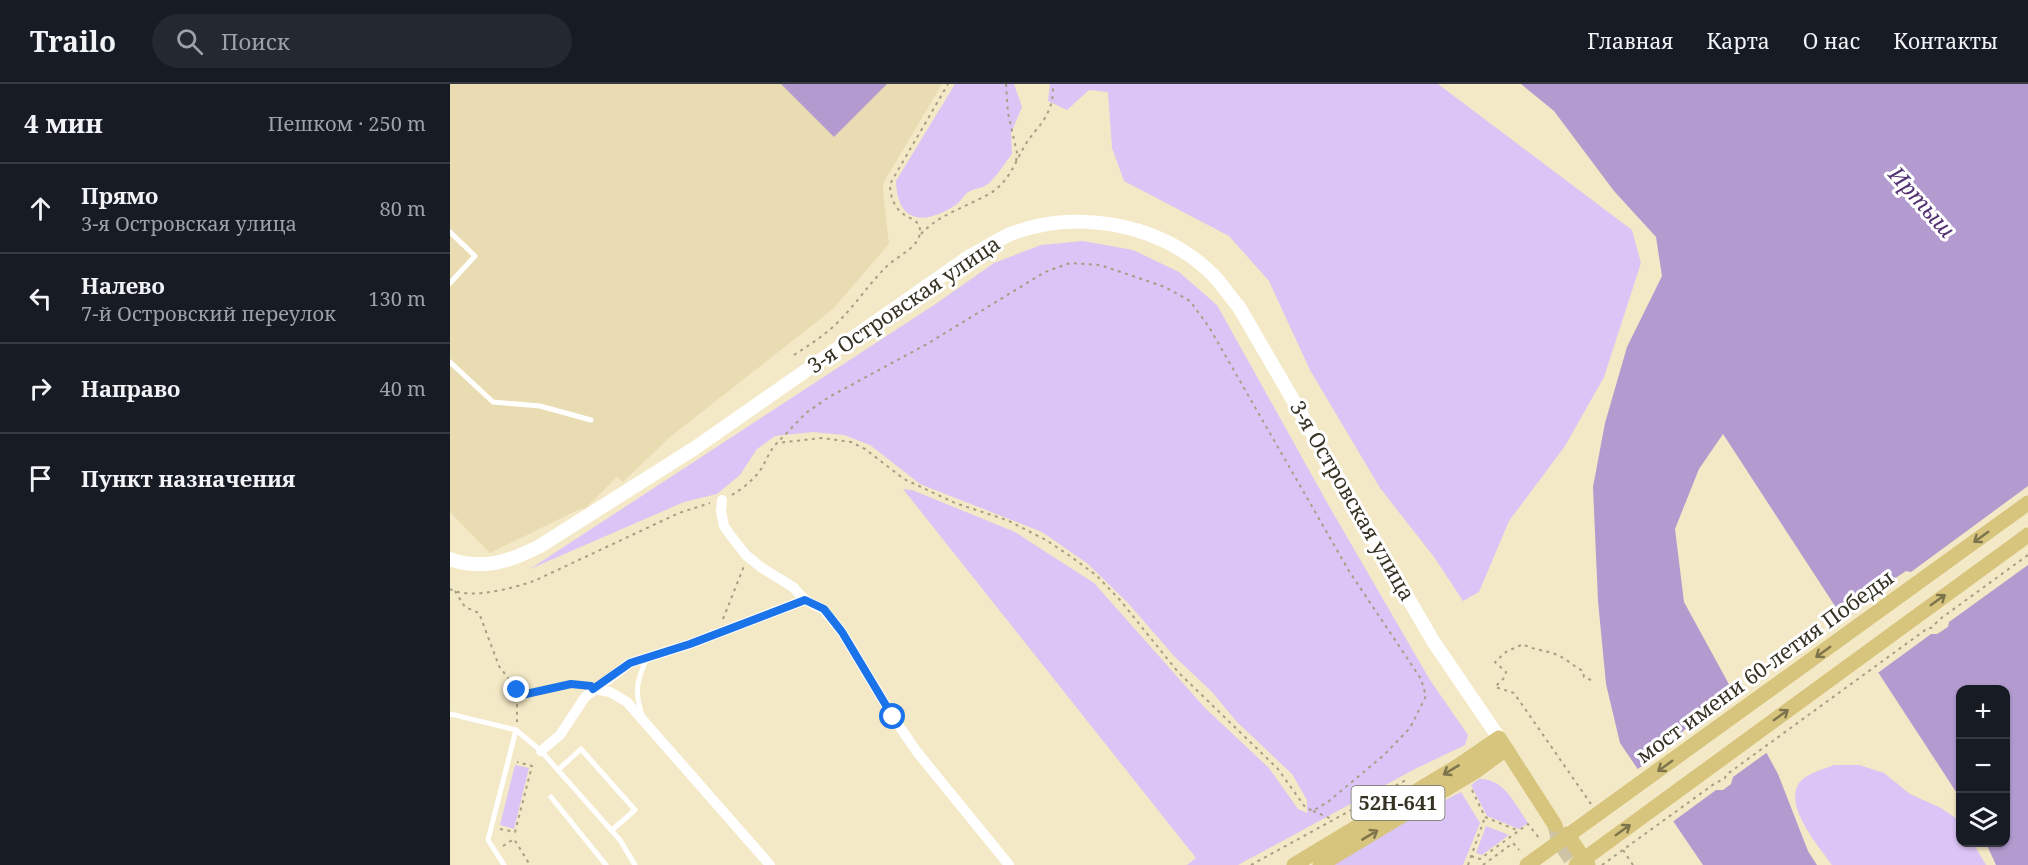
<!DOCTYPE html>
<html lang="ru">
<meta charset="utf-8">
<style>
body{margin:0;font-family:"Noto Serif",serif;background:#242831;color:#f1f3f6}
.controls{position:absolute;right:18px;bottom:18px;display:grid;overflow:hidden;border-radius:12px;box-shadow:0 2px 4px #0004}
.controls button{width:54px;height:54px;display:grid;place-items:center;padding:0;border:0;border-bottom:2px solid #363941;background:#171b24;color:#f1f3f6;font:30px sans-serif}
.stop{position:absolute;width:18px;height:18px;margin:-14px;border:4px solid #1a73e8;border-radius:50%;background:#fff}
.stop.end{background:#1a73e8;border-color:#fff;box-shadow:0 2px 6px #0008}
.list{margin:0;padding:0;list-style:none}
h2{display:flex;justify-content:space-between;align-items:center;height:78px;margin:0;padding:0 24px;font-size:26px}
h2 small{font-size:20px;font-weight:400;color:#9ea1a6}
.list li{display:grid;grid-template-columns:39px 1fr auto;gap:18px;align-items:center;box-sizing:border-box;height:90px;padding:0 24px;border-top:2px solid #363941}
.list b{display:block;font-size:22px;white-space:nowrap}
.list p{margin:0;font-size:20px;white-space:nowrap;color:#9ea1a6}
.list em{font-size:20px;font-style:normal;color:#9ea1a6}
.icon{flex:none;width:33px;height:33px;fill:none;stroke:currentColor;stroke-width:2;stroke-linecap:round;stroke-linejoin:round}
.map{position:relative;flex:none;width:1578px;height:781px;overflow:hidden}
header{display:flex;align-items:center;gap:36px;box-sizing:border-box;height:84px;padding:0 30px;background:#171b24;border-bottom:2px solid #363941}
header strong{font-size:28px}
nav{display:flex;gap:33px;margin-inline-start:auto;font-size:21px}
.search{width:420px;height:54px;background:#242831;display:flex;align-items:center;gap:15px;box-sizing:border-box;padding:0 21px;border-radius:33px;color:#9ea1a6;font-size:22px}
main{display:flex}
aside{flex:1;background:#171b24}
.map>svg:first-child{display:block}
</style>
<header>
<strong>Trailo</strong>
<div class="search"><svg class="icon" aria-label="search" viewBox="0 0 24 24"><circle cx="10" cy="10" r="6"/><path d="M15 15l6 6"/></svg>Поиск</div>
<nav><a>Главная</a><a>Карта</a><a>О нас</a><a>Контакты</a></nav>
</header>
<main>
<aside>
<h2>4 мин<small>Пешком · 250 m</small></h2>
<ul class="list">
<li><svg class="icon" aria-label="ahead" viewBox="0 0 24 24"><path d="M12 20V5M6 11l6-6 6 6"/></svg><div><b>Прямо</b><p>3-я Островская улица</p></div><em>80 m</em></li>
<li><svg class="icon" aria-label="left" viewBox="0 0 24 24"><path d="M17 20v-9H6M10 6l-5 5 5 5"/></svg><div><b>Налево</b><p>7-й Островский переулок</p></div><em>130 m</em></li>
<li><svg class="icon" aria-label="right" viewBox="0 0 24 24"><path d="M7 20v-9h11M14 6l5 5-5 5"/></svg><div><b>Направо</b></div><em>40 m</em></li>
<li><svg class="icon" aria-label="arrive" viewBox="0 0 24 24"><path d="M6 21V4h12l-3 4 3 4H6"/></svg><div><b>Пункт назначения</b></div></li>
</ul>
</aside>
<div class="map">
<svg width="1578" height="781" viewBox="0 0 1578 781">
<rect width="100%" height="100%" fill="#f4e9c6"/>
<polygon fill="#e9dcb2" points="0,0 492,0 434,98 433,106 439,160 383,225 220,353 173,398 167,393 135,425 132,424 40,469 0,428"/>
<g fill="#dbc4f6">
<path d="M505,0h59l8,23 -11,26 1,21c-7,9 -15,22 -24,30 -6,5 -15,4 -21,9 -4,3 -6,8 -10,11 -30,21 -60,21 -61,-23z"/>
<polygon points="600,0 988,0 1182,146 1191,179 1154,293 1115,362 1059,437 1029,508 1013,517 984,473 930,404 860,286 819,197 779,152 674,97 662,64 658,8 639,6 617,26 598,17"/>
<polygon points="633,157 683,166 729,188 767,221 879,422 980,596 1018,651 1015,661 963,686 788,781 737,781 746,774 453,405 462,406 565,448 644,499 755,624 819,684 848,725 857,729 857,716 842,690 787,638 762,608 724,572 678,519 638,480 592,448 470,400 420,361 394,351 363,348 325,352 307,365 290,391 267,410 234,418 80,485 487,219 544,179 591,161"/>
<polygon points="65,681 79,684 64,745 50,741"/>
<path d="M1384,681h25l25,8 26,21 31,14 19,13v21l13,1 13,22h-154c-13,-19 -55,-66 -28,-87 9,-6 20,-9 30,-13z"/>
<path d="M1029,695c25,-1 36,25 49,44l-9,6 -32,-13 -16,-31z"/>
<polygon points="1011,708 1030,739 1013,781 883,781 979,724"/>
<polygon points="1036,742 1059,751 1032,771 1026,769"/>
</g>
<g fill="#b39bd0">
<polygon points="331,0 437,0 384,53"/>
<polygon points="1071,0 1578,0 1578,781 1546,781 1536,759 1556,758 1556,606 1510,606 1510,714 1273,350 1249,385 1225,445 1234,518 1328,690 1358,767 1367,781 1253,781 1170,659 1156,600 1148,517 1143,403 1155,339 1177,263 1212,192 1206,153 1164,107 1104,27"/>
</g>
<g fill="#f4e9c6">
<polygon points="1578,402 1578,481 1499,538 1498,543 1487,550 1481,550 1425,591 1391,538 1442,501 1444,495 1456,487 1461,488"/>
<polygon points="1289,612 1319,667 1283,693 1281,700 1273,706 1266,706 1221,739 1185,687 1229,656 1231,649 1238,643 1245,644"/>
</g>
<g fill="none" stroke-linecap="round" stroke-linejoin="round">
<polyline stroke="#cec4a6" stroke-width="15" stroke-dasharray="15 8" stroke-linecap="butt" points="1105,741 1109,758 1125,781"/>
<g stroke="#a79f84" stroke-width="2" stroke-dasharray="3 4.5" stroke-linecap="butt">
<polyline points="556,0 558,29 567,69 566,78"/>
<path d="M471,150c17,-19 45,-27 68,-40 21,-12 26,-33 38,-52 8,-12 18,-20 23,-35 3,-7 3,-16 3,-23"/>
<path d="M344,271c17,-11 34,-22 48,-37 15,-16 29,-36 45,-52 10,-10 34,-19 33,-36 -1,-11 -11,-11 -18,-17 -9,-7 -12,-19 -12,-29l58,-100"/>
<path d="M282,411c10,-6 20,-14 27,-23 7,-9 9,-20 18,-29l45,-5 29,4 14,7 39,30 51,24 52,17 39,20 24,16 26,19 24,25 58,72 100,97 27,38 8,4 16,-10 55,-46 26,-27 16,-32 -5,-17 -72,-108 -140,-244 -19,-26 -25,-14 -65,-22 -30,-2 -25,9 -118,72 -98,53 -23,16 -29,30"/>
<path d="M0,505c20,11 63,-1 84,-8l145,-68 31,-10"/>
<polyline points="5,507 15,523 29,529 49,582 67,606 67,638"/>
<polyline points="273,535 294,482"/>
<path d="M1141,596l-7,-3 -1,-6c-10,-5 -17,-13 -28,-17 -11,-4 -22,-4 -32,-10l-17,8 -11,10 11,10 -1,5 -10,10 19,6 77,111"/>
<path d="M67,606c21,10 43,-6 64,-5"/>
<polyline points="1022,706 1035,733 1069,747"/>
<polyline points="863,727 882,735"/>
<polyline points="50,745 65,748 82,682 67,678"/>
<polyline points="53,762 64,755 80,781"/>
<polyline points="1173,766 1183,781"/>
<polyline points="1021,772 1030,775 1078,740 1089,754"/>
<polyline points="801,781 956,696"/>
<polyline points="1018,781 1035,733"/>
<polyline points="1033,781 1063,759 1069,766"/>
<polyline points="1152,781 1264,700 1275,694 1276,691 1478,544 1481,544 1490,535 1578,471"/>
</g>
<g stroke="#fff" stroke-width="5">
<polyline points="0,148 25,172 0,199"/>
<polyline points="0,278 43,318 90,322 141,336"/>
<polyline points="0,630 66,646 38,756 54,781"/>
<path d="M192,631c-8,-24 -5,-35 5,-57"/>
<polyline points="66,646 91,667 170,756 185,781"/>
<polyline points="108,686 131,665 185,726 162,746"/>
<polyline points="101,713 156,781"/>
</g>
<g stroke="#fff" stroke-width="10">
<polyline points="272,416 271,427 274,442 281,452 296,471 312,484 343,503 355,516 374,526 392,548 443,633 467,668 559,781"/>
<polyline points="143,605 160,608 177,618 320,781"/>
<polyline points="91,667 110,651 135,613 180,579 240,560 355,516"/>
</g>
<path stroke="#fff" stroke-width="14" d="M0,475c33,12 61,2 90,-13l155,-98 275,-192c12,-6 24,-14 36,-20 68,-29 155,-13 207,39 9,9 17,22 26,32l194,334 66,97"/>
<g stroke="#d7c47d" stroke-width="15">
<polyline points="1117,750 1138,781"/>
<polyline points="844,781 1008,682 1049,654 1105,741"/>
<polyline points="870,781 1026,687 1056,665"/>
<polyline points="1077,781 1578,419"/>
<polyline points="1126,781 1578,451"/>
</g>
</g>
<defs><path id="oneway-shaft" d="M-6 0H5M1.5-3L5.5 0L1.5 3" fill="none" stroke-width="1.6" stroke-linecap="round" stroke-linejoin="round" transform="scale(1.5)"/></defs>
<g stroke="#7e744c">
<use href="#oneway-shaft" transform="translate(1531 453) rotate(144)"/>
<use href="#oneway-shaft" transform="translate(1488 516) rotate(-36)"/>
<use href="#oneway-shaft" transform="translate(1373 568) rotate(144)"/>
<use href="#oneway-shaft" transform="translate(1331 631) rotate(-36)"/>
<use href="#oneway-shaft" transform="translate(1215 682) rotate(144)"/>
<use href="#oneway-shaft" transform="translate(1001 686) rotate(149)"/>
<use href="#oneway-shaft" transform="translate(1173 746) rotate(-36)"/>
<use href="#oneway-shaft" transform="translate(920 751) rotate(-31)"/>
</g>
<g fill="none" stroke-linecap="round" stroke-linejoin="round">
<polyline stroke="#1a73e8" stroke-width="8" points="67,606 76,610 121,600 141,602 143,605 180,579 240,560 355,516 374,525 392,548 443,633"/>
</g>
<g text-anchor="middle" stroke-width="6" stroke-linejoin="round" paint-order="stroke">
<rect fill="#fff" stroke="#727066" stroke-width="1.5" x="901.5" y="702" width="93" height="34" rx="4.5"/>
<g font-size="20" font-weight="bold" fill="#363224">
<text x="948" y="726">52Н-641</text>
</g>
<g font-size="21" fill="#363224" stroke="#fff">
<text transform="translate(454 221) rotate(-34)" y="7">3-я Островская улица</text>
<text transform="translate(902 417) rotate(60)" y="7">3-я Островская улица</text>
<text transform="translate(1315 583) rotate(-36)" y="7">мост имени 60-летия Победы</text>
</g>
<g font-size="22" font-style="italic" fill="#543374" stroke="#fff">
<text transform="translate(1472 118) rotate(48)" y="8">Иртыш</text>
</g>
</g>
</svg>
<div class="controls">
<button>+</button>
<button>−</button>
<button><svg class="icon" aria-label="layers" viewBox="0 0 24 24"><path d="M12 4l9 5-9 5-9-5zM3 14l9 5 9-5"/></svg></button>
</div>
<div class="stop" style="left:443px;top:633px"></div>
<div class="stop end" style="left:67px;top:606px"></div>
</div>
</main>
